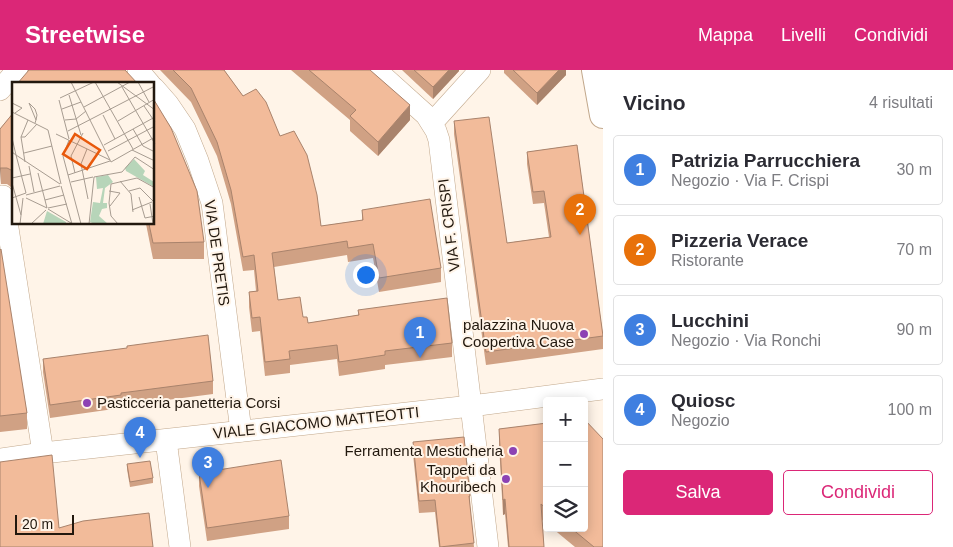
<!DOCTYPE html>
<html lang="it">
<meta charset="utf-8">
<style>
body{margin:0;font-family:Helvetica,sans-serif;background:#f7f7f7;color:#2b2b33}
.controls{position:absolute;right:15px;bottom:15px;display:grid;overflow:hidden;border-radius:5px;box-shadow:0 2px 12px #0003}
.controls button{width:45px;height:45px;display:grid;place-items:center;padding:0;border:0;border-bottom:1px solid #e1e1e2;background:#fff;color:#2b2b33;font:25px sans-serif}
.scale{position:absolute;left:15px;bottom:12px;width:59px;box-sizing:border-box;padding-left:5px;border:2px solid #22180e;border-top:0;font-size:14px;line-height:18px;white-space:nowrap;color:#22180e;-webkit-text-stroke:4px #fff4e8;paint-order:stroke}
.you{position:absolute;left:365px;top:204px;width:18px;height:18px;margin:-12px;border:4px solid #fff;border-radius:50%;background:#1a73e8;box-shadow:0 0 0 8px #1a73e833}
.badge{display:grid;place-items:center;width:32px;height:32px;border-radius:50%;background:#db2777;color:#fff;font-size:16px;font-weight:700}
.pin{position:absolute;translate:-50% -41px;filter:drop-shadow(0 1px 2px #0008)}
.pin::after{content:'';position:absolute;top:26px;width:18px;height:15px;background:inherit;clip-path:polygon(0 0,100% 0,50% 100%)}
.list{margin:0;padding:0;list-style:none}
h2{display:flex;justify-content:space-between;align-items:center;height:65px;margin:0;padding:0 20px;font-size:21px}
h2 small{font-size:16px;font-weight:400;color:#7c7c81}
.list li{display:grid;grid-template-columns:32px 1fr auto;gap:15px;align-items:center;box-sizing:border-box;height:70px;margin:0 10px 10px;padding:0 10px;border:1px solid #e1e1e2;border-radius:5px}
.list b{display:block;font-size:19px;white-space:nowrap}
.list p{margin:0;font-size:16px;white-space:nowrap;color:#7c7c81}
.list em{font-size:16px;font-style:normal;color:#7c7c81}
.actions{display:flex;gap:10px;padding:15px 20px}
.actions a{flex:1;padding:11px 0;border:1px solid #db2777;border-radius:5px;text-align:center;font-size:18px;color:#db2777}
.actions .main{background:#db2777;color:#fff}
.icon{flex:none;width:28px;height:28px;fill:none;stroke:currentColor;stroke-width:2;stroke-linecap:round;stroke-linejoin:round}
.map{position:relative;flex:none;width:603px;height:477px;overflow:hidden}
header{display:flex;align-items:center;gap:30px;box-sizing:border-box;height:70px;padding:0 25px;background:#db2777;color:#fff}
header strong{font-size:24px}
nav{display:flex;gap:28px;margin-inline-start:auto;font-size:18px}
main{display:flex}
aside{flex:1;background:#fff}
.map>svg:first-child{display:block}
</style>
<header>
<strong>Streetwise</strong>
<nav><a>Mappa</a><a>Livelli</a><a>Condividi</a></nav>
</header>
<main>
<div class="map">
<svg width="603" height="477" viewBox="0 0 603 477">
<rect width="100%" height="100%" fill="#fff4e8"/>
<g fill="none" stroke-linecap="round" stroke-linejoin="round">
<g stroke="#c2a88c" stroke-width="22">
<g id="minor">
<polyline points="138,0 150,14"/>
<polyline points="376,0 426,45 436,61 439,70 488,477"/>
<polyline points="154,18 168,34 185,59 198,91 212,133 241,361"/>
<polyline points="0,20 17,0"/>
<polyline points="432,53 480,0"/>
<polyline points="3,126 43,383"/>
<polyline points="166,370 180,477"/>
<polyline points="0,389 43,383 471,336 603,319"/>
</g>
</g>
<g stroke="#c2a88c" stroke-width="28">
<polyline id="tertiary" points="595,0 603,45"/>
</g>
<use href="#minor" stroke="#fff" stroke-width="21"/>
<use href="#tertiary" stroke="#fff" stroke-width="26"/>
</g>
<g fill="#d0a184">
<polygon points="160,0 224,0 243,26 280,66 321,156 362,150 362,140 441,198 441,212 379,222 373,188 348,192 347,185 274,197 278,230 303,247 308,253 358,245 358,240 452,273 452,287 385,295 385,299 339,306 337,289 290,295 290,303 265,306 260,261 252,262 249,237 249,222 256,221 254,200 243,201 231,134 217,86 191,32"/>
<polygon points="291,0 370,0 410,50 378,86 350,61 350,50"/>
<polygon points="402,0 459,0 459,1 433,29"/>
<polygon points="504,0 566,0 566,5 537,35 504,3"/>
<polygon points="14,18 14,39 12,36 12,20"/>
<polygon points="14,42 11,117 7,114 1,114 0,59"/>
<polygon points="454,51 507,173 549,167 544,133 533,134 527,94 527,82 577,75 603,266 603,279 486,295 454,64"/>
<polygon points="146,154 154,154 204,172 204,189 153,189"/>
<polygon points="0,180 27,343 27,359 0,362"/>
<polygon points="43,289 213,311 213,324 121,336 121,338 50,348 43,302"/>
<polygon points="547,353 547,454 542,450 544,477 508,477 505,444 503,445 499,374 499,359"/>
<polygon points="413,372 470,426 470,438 474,477 439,477 435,442 419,443 413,384"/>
<polygon points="127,394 153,408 153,413 130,417 127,399"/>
<polygon points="199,403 289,446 289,459 207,471 199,416"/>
<polygon points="552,458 584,458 603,477 575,477"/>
</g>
<g fill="#a9836c">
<polygon points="449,0 459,0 459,1 433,29 433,17"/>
<polygon points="559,0 566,0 566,5 537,35 537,23"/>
<polygon points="410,35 410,50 378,86 378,72"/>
<polygon points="14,97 14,113 11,117 11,100"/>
<polygon points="0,98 1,98 0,114"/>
<polygon points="505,429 505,444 503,445 503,430"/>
</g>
<g fill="#f2bb9a" stroke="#a9836c">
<polygon points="29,0 125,0 138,14 17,14"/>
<polygon points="173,0 224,0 243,26 256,19 266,32 280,66 294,61 307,85 317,125 321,156 363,150 362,140 430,129 441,198 379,208 373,174 348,178 347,171 272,183 278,230 300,227 303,247 307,247 308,253 359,245 358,240 447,228 452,273 385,281 385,285 339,292 337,275 289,281 290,289 265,292 260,247 252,248 249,222 258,221 254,185 243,187 231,120 217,72 191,18"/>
<polygon points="309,0 370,0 410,35 378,72 350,46 356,40"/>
<polygon points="414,0 449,0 433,17"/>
<polygon points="513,0 559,0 537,23"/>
<polygon points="154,30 171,58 197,121 204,172 153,173 149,154 154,154"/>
<polygon points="14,42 14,97 11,100 7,98 0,98 0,59"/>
<polygon points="489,47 507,173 551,167 544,121 533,122 527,82 577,75 603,266 486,282 454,51"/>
<polygon points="1,179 27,343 0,346 0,180"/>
<polygon points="208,265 213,311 121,323 121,325 50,335 43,289 127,278 127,276"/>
<polygon points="584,349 603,369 603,477 594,477 571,458 584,458"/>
<polygon points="547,353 547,439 541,434 544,477 509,477 505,429 503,430 499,359"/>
<polygon points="464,367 470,426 469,426 474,473 440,477 435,430 419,431 413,372"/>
<polygon points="52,385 59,458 83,451 149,443 153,477 0,477 0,392"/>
<polygon points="281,390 289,446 207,458 199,403"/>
<polygon points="150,391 153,408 130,412 127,394"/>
</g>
<g fill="#8c42b4" stroke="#fff4e8" stroke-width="2">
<circle cx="584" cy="264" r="5"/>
<circle cx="87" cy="333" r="5"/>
<circle cx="513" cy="381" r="5"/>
<circle cx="506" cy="409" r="5"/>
</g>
<g text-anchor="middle" stroke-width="4" stroke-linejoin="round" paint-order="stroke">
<g font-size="15" fill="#22180e" stroke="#fff4e8">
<text transform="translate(449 155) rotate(-97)" y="5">VIA F. CRISPI</text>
<text transform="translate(217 183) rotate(82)" y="5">VIA DE PRETIS</text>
<text transform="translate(316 353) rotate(-6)" y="5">VIALE GIACOMO MATTEOTTI</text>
</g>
<g font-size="15" fill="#22180e" stroke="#fff4e8" text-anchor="end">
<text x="574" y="260">palazzina Nuova<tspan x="574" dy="17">Coopertiva Case</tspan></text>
<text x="97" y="338" text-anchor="start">Pasticceria panetteria Corsi</text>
<text x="503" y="386">Ferramenta Mesticheria</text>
<text x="496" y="405">Tappeti da<tspan x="496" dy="17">Khouribech</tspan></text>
</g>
</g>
<g transform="translate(12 12)">
<rect width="142" height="142" fill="#fff4e8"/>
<path d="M122,77l11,12 -2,4 11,7v5l-28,-16 -1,-3zM96,93l5,7 -8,6 -2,15h4v5l-5,1 -3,7 9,8h-13l-5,-2 3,-20 7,1 3,-15 -6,1 -1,-12zM35,129l19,11v2h-23z" fill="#b7d5b9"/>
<path fill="none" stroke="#a79c91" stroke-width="1" d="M59,0l40,80 44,-25M83,0l38,67M105,0l38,28M126,0l11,20M110,5l33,57M57,13l12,40M48,16l34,-16M47,18l10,39M0,21l10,5 -7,5M132,24l11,16M72,25l46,-25M50,27l19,-7M0,30l36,18 13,54M91,33l12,24M53,38l11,-1 10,-8M106,39l37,-22M23,41l1,-3 1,-5 -2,-6 -6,-6 7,17M121,47l10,17 12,6M56,49l87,-45M44,52l54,26M9,55h4l12,-13M0,56l4,17 44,29M57,58l-6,16 18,68M92,63l51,-28M75,67l-6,15 7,35M120,68l23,11M96,69l47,-25M0,70l4,3 10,38 -14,5M12,71l28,-7M13,80l-4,-25 7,-17M17,84l5,26M26,91l9,35M63,91l-4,-17 12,-23M56,93l42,-14M0,96l18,-4M108,99l11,13 2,18M59,100l22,-5M0,101l9,32M49,104l11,38M97,109l11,2 -10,13M117,109l11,-3 13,13M14,113l34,-9M127,115l6,21 10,-2M14,116l21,10M33,118l19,-5M138,122l3,20M36,126l19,-4M36,127l23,14M120,128l20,-8M8,142l3,-26M19,142l15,-14M77,142l5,-47 28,-5 13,-15 20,13M106,142l-7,-8 -2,-13 2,-19 26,-6 18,10"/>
<path fill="#e8590c" fill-opacity="0.15" stroke="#e8590c" stroke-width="2.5" d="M63,52l25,16 -13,19 -24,-15z"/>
<rect width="142" height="142" fill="none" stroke="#22180e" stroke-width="2.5"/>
</g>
</svg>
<div class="controls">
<button>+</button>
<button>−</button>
<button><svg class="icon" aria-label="layers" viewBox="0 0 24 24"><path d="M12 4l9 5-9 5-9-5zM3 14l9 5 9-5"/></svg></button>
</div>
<div class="scale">20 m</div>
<div class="you"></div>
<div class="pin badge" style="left:420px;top:288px;background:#3f7fe0">1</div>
<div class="pin badge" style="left:580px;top:165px;background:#e8710a">2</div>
<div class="pin badge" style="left:208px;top:418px;background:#3f7fe0">3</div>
<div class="pin badge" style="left:140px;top:388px;background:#3f7fe0">4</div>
</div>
<aside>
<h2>Vicino<small>4 risultati</small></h2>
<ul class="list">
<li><span class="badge" style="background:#3f7fe0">1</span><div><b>Patrizia Parrucchiera</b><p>Negozio · Via F. Crispi</p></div><em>30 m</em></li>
<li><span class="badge" style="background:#e8710a">2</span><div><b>Pizzeria Verace</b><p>Ristorante</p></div><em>70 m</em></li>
<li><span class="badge" style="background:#3f7fe0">3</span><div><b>Lucchini</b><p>Negozio · Via Ronchi</p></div><em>90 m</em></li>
<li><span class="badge" style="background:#3f7fe0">4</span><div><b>Quiosc</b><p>Negozio</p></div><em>100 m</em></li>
</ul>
<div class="actions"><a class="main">Salva</a><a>Condividi</a></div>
</aside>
</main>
